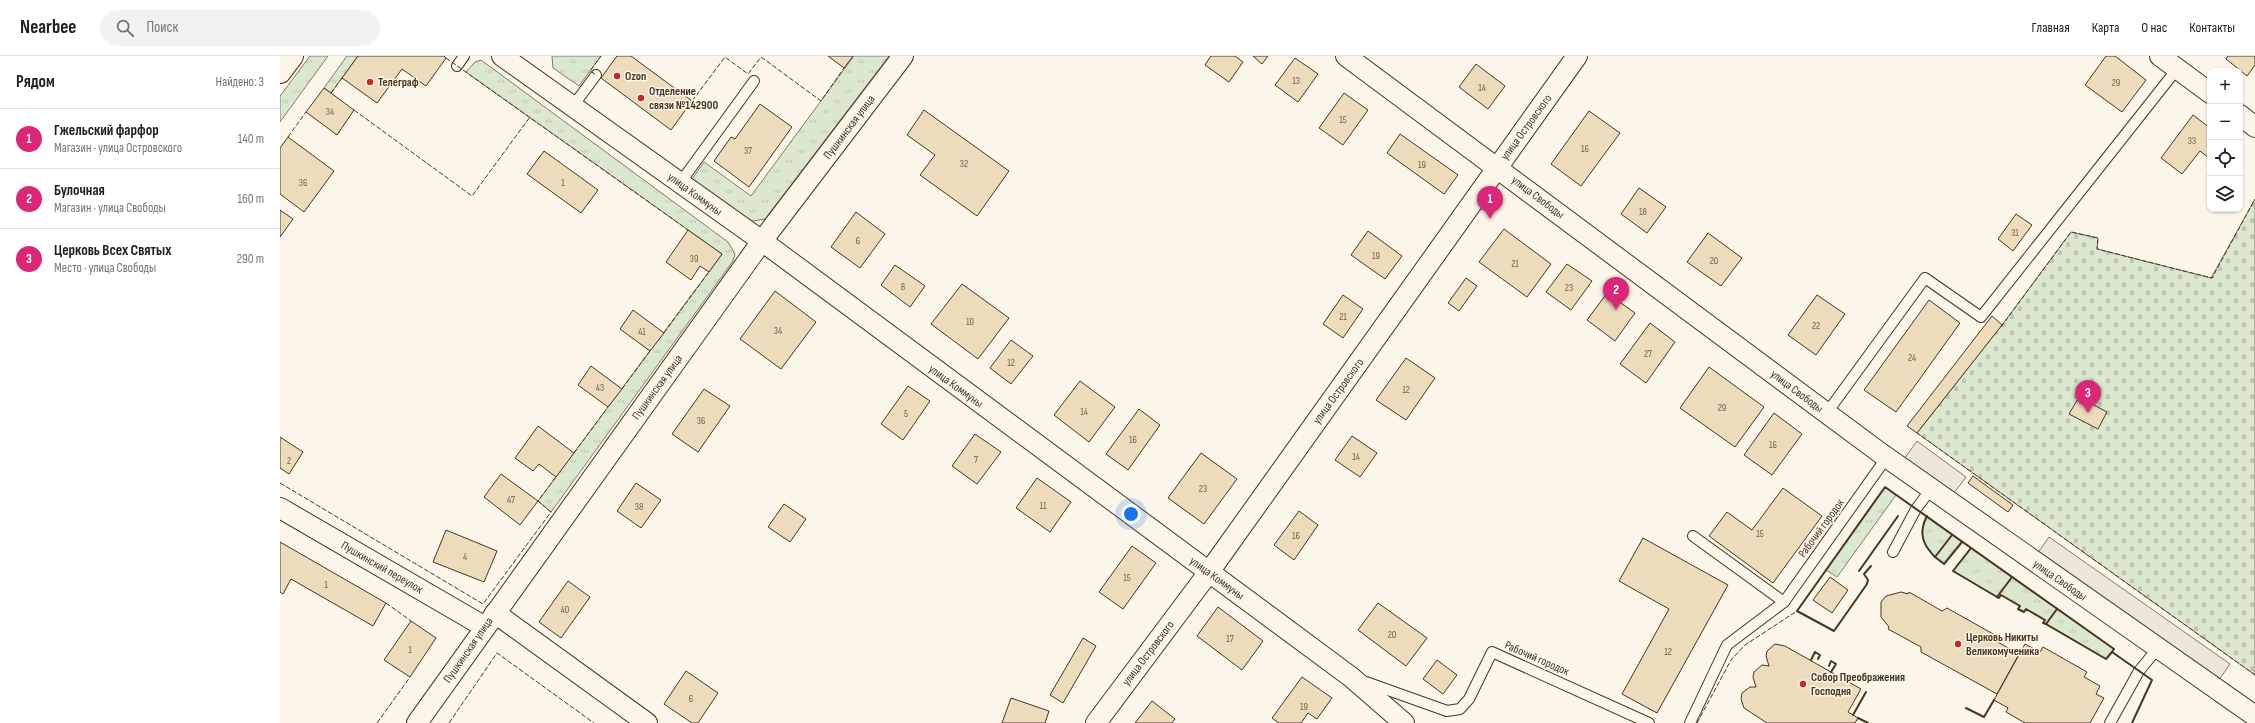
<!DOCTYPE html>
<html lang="ru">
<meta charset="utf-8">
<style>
body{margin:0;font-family:"Sofia Sans Condensed",sans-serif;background:#f2f2f2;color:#202124}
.controls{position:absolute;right:12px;top:12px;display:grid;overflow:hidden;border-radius:8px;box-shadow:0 1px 3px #0004}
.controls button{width:36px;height:36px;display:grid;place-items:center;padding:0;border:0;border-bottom:1px solid #e0e0e0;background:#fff;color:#202124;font:20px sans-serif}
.you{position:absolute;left:851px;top:458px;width:14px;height:14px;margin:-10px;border:3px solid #fff;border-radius:50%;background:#1a73e8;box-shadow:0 0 0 6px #1a73e833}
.badge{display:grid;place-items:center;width:26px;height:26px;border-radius:50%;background:#db2777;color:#fff;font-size:13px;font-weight:700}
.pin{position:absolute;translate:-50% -33px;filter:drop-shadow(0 1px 2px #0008)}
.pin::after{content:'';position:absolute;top:21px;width:14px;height:12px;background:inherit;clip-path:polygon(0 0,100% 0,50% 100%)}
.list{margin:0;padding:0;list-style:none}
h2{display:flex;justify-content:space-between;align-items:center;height:52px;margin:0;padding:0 16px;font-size:17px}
h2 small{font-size:13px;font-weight:400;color:#757577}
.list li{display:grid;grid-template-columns:26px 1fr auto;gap:12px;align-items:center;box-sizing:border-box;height:60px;padding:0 16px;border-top:1px solid #e0e0e0}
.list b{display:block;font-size:15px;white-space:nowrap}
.list p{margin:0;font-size:13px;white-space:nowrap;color:#757577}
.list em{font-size:13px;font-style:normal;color:#757577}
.icon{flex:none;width:22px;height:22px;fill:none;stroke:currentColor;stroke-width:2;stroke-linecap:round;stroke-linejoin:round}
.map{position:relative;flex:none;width:1975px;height:667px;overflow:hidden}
header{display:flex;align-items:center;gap:24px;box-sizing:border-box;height:56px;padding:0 20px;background:#fff;border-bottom:1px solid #e0e0e0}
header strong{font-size:19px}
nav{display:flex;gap:22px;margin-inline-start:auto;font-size:14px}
.search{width:280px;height:36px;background:#f2f2f2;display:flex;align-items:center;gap:10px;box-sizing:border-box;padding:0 14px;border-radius:22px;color:#757577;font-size:15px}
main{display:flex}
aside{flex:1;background:#fff}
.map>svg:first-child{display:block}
</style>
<header>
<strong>Nearbee</strong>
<div class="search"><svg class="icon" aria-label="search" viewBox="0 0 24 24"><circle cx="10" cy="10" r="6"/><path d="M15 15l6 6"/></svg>Поиск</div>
<nav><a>Главная</a><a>Карта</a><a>О нас</a><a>Контакты</a></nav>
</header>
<main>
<aside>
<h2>Рядом<small>Найдено: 3</small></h2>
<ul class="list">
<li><span class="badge">1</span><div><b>Гжельский фарфор</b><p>Магазин · улица Островского</p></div><em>140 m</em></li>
<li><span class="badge">2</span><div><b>Булочная</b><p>Магазин · улица Свободы</p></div><em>160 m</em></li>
<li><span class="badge">3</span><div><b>Церковь Всех Святых</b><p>Место · улица Свободы</p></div><em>290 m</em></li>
</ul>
</aside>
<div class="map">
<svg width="1975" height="667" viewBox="0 0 1975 667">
<defs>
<pattern id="grass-tufts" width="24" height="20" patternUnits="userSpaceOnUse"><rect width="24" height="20" fill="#dce7d0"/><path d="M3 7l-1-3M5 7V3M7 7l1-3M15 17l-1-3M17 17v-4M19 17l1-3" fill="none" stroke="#bec7b2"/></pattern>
<pattern id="cemetery-stones" width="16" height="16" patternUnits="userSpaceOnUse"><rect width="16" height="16" fill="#dce7d0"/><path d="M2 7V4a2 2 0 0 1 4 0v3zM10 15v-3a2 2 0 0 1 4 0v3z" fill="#bec7b2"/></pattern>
</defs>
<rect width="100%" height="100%" fill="#fbf6e9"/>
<g fill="url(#grass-tufts)" stroke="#887966">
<polygon points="30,0 48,0 0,66 0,40"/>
<polygon points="67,0 78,0 51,37 44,32"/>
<polygon points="272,0 321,0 299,30 273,12"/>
<polygon points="574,0 609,0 485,163 473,165 466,163 412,123 424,106 471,140"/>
<polygon points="201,4 448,186 455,198 453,205 271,456 258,445 442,198 186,16 195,6"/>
<polygon points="1605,431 1616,439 1557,521 1546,514"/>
<path d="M1647,460l35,26 -18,22c-17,-12 -29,-27 -17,-48z"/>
<polygon points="1691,492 1834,593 1826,603 1763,567 1765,564 1746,553 1744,556 1738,553 1739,550 1721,539 1719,542 1673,515"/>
</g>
<polygon fill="url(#cemetery-stones)" stroke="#887966" points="1975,143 1975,619 1637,377 1722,269 1791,176 1818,182 1817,193 1931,222"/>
<g fill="#ede7d9" stroke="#887966">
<polygon points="1637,385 1686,421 1668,445 1619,410"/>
<polygon points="1769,481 1950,608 1934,631 1753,504"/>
</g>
<g fill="#ecdcbc" stroke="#4a3520">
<polygon points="78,0 164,0 166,2 146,30 122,13 97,47 62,22"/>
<polygon points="337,0 351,0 412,45 391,74 321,22"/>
<polygon points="548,0 573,0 564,12"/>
<polygon points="931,0 955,0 963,6 949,26 925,9"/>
<polygon points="973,0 988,0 982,8"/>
<polygon points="1826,0 1835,0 1866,24 1842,56 1805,29"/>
<polygon points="1948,0 1975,0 1975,9 1967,20 1946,3"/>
<polygon points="1015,2 1038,18 1018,46 995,29"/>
<polygon points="1196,8 1225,30 1208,53 1179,31"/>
<polygon points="44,32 74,54 57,79 26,56"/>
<polygon points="1064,37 1088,54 1063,89 1039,72"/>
<polygon points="480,48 512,71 469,131 434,105 451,81 455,83"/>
<polygon points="644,54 729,115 697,160 640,119 655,99 627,79"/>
<polygon points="1309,55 1340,77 1301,130 1271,108"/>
<polygon points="1913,59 1930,72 1930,101 1929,102 1920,95 1902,118 1881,102"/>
<polygon points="1120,78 1178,119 1164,138 1107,97"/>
<polygon points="8,81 54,115 24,156 0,138 0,92"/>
<polygon points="264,95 318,134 301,157 247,118"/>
<polygon points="1359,132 1386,151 1367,177 1341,158"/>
<polygon points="0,154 13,163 0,181"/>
<polygon points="576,156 605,178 580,212 551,191"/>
<polygon points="1736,158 1752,169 1733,195 1718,183"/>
<polygon points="1224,173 1271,208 1247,241 1199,206"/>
<polygon points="408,174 442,198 429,216 420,210 411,224 386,206"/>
<polygon points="1088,175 1122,200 1105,223 1071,199"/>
<polygon points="1428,177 1462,202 1441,230 1407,206"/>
<polygon points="1287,208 1312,225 1291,254 1266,236"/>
<polygon points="615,209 645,230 630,251 601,229"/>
<polygon points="1186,222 1197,230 1179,255 1168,247"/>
<polygon points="682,228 729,262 698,303 651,268"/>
<polygon points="495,235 536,266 501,313 460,283"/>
<polygon points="1327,237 1355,257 1335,285 1307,264"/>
<polygon points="1063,239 1083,253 1063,282 1043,268"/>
<polygon points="1537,239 1565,258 1536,299 1508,279"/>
<polygon points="1649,244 1680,267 1616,356 1584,334"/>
<polygon points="353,254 384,277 370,295 340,273"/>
<polygon points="1712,260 1722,269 1637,377 1627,370"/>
<polygon points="1370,267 1395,286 1366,327 1340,308"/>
<polygon points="731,284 753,300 731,328 710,312"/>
<polygon points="1126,302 1155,322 1126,364 1096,344"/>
<polygon points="311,310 342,333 328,351 298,329"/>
<polygon points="1429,311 1484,351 1455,391 1400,352"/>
<polygon points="800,325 835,351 809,386 774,359"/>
<polygon points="628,330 650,345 623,384 601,368"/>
<polygon points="424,333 450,350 418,396 392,378"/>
<polygon points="1799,341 1827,356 1818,373 1789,358"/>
<polygon points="859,353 880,369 848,414 826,398"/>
<polygon points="1494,357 1522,378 1492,419 1464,399"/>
<polygon points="258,370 294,397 276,421 259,408 253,415 235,402"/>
<polygon points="695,378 721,396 697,428 672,410"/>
<polygon points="1072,380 1097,397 1080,421 1055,404"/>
<polygon points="0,381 23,396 9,418 0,412"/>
<polygon points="921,397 957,423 924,468 888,442"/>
<polygon points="221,418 258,445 240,469 204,441"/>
<polygon points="1693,420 1733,449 1728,456 1688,427"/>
<polygon points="757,422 791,446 770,476 736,452"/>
<polygon points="356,427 381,444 361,472 337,455"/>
<polygon points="1503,432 1542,460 1493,527 1429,480 1447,456 1472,474"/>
<polygon points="504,448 526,463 510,486 488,471"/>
<polygon points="1019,455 1038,469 1014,504 994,489"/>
<polygon points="166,474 217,495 204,526 153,506"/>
<polygon points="1363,482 1448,529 1377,657 1342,638 1389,553 1339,525"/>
<polygon points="0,486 106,547 93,570 11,523 3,538 0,536"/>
<polygon points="852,490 876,507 843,553 819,536"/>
<polygon points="1550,521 1568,534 1552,557 1533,544"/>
<polygon points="288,525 310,541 281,582 259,566"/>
<polygon points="1621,536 1628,538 1629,536 1662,555 1667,552 1715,579 1716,585 1739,598 1717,638 1641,596 1641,591 1608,573 1609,571 1601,561 1601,546 1606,540"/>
<polygon points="1098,547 1147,582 1126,610 1078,574"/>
<polygon points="938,551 983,585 962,614 917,580"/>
<polygon points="131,565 156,582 130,621 104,604"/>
<polygon points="803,582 816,590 783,647 770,639"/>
<polygon points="1495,588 1505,590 1581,633 1568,656 1578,662 1575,667 1487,667 1464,652 1461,643 1462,637 1470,631 1476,631 1473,621 1474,616 1482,609 1489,610 1486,600 1487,595"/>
<polygon points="1745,588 1760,596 1763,591 1807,616 1804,621 1820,630 1816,638 1824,642 1810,667 1745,667 1726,656 1728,652 1714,644"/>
<polygon points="1157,604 1177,619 1163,638 1143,623"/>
<polygon points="406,615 438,637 418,667 412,667 384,648"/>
<polygon points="1022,621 1052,642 1037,663 1028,657 1021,667 999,667 992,662"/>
<polygon points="731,642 769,655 765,667 722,667"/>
<polygon points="872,645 895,663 892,667 855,667"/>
</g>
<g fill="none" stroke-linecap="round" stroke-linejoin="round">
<g stroke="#4a3520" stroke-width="12">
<g id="lane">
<polyline points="177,10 184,0"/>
<polyline points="293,50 316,19"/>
<polyline points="400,127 474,25"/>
<polyline points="1546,358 1645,222 1701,261 1897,13"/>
<polyline points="1413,480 1504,546"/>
<polyline points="1613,496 1636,453 1651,433"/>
<polyline points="1083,625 1167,655 1180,653 1189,643 1212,596 1369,667"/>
<polyline points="1410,667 1447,589 1504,546 1607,401"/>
<polyline points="1830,667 1859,615 1878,592"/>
</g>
</g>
<g stroke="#4a3520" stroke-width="22">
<g id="street">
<polyline points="222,0 482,185 1071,621 1124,667"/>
<polyline points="1066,0 1599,396 1975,660"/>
<polyline points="1880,0 1930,37"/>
<polyline points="1960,59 1975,71"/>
<polyline points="0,452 205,571"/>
<polyline points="215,557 367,667"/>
<polyline points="137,667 482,185 623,0"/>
<polyline points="816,667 929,516 1297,0"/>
</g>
</g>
<g stroke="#4a3520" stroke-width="24">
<polyline id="secondary" points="0,16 12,0"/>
</g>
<use href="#lane" stroke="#fbf6e9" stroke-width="10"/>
<use href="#street" stroke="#fbf6e9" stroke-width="20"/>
<use href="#secondary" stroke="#fbf6e9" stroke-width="22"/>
<g stroke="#4a3520" stroke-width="1" stroke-dasharray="5 2" stroke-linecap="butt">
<polyline points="166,2 408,174"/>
<polyline points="315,18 310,15 321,0"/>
<polyline points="51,37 62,22"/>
<polyline points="412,45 445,1 468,18 481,1 541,45 564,12"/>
<polyline points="74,54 192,140 250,61"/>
<polyline points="8,81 26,56"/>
<polyline points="1721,271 1791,176 1818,182 1817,193 1932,222 1975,143"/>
<polyline points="384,277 429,216"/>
<polyline points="342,333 370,295"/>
<polyline points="1638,376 1637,377 1975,619"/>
<polyline points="294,397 328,351"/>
<polyline points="0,427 203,548 271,456 258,445 276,421"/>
<polyline points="106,547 131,565"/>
<polyline points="97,667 130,621"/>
<polyline points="169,667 217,597 314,667"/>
<polyline points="1417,667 1451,604 1465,589 1517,555"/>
</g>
<g stroke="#4a3520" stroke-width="2">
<path d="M1647,460c-9,17 -4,29 8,41l17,-22"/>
<polyline points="1691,492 1673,515 1717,541 1732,521"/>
<polyline points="1655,501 1664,508 1682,486"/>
<polyline points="1591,510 1584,518 1588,524 1587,528 1554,575 1517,555 1605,431 1834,593 1832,596 1872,624 1852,667"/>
<polyline points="1579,515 1618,460"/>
<polyline points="1717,541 1719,542 1721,539 1740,550 1738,553 1744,556 1746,553 1765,564 1763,567 1766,568 1777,553"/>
<polyline points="1766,568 1826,603 1832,596"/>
<polyline points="1531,604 1535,596 1540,599 1538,603"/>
<polyline points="1549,610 1551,605 1556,608 1551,616"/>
<polyline points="1686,652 1704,661 1714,644"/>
<polyline points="1573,659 1586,636"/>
<polyline points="1578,662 1588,667"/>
</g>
</g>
<g fill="#c62828" stroke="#fbf6e9" stroke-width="1.5">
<circle cx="337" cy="20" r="4"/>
<circle cx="90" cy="26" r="4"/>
<circle cx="361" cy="42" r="4"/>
<circle cx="1678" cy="588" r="4"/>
<circle cx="1523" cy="628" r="4"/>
</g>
<g text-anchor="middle" stroke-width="3" stroke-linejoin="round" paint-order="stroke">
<g font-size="10" fill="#725f47">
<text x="1016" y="28">13</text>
<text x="1836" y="30">29</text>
<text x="1202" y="35">14</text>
<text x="50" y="59">34</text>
<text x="1063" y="67">15</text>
<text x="1912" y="88">33</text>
<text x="1305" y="96">16</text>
<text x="468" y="98">37</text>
<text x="684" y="111">32</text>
<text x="1142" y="112">19</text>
<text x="23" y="130">36</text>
<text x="283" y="130">1</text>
<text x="1363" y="159">18</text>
<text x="1735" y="180">31</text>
<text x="578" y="188">6</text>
<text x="1096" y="203">19</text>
<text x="414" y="206">39</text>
<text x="1434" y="208">20</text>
<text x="1235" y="211">21</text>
<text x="623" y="234">8</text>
<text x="1289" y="235">23</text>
<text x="1063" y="264">21</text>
<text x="690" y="269">10</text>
<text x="1536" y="273">22</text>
<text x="498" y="278">34</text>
<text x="362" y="279">41</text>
<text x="1368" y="301">27</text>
<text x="1632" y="305">24</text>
<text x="731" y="310">12</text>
<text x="320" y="335">43</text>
<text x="1126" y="337">12</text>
<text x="1442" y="355">29</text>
<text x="804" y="359">14</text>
<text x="626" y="361">5</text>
<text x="421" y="368">36</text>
<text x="853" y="387">16</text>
<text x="1493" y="392">16</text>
<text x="1076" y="404">14</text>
<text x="696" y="407">7</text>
<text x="9" y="408">2</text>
<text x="923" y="436">23</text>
<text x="231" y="447">47</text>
<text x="763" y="453">11</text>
<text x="359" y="454">38</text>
<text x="1480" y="481">15</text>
<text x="1016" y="483">16</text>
<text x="185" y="504">4</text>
<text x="847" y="525">15</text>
<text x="46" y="532">1</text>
<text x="285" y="557">40</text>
<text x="1112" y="582">20</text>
<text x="950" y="586">17</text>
<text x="130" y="597">1</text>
<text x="1388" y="599">12</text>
<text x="411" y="646">6</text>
<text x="1024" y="654">19</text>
</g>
<g font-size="12" font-weight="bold" fill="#4a3520" stroke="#fbf6e9" text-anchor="start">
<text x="345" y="24">Ozon</text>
<text x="98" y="30">Телеграф</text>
<text x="369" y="39">Отделение<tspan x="369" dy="14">связи №142900</tspan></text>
<text x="1686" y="585">Церковь Никиты<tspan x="1686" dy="14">Великомученика</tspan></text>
<text x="1531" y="625">Собор Преображения<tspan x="1531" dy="14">Господня</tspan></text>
</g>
<g font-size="12" fill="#4a3520" stroke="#fbf6e9">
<text transform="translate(569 71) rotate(-53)" y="4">Пушкинская улица</text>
<text transform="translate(1246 71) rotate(-54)" y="4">улица Островского</text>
<text transform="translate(415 138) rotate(36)" y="4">улица Коммуны</text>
<text transform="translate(1258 141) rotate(37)" y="4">улица Свободы</text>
<text transform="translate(676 330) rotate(36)" y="4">улица Коммуны</text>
<text transform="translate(377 331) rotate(-54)" y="4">Пушкинская улица</text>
<text transform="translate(1058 335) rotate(-54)" y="4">улица Островского</text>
<text transform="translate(1517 335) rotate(37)" y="4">улица Свободы</text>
<text transform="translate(1541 472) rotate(-54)" y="4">Рабочий городок</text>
<text transform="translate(102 511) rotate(30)" y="4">Пушкинский переулок</text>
<text transform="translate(937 522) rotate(36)" y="4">улица Коммуны</text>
<text transform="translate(1780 524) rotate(35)" y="4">улица Свободы</text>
<text transform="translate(188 594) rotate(-55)" y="4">Пушкинская улица</text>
<text transform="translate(868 597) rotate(-53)" y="4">улица Островского</text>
<text transform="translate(1257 602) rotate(24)" y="4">Рабочий городок</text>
</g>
</g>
</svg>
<div class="controls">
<button>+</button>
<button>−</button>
<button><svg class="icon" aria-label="locate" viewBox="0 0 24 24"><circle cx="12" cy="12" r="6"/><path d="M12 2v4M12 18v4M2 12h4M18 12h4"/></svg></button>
<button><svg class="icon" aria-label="layers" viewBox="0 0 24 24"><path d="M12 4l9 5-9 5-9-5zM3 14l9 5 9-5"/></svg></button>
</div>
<div class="you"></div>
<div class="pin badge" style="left:1210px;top:163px">1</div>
<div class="pin badge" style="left:1336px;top:254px">2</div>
<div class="pin badge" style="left:1808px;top:357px">3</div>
</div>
</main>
